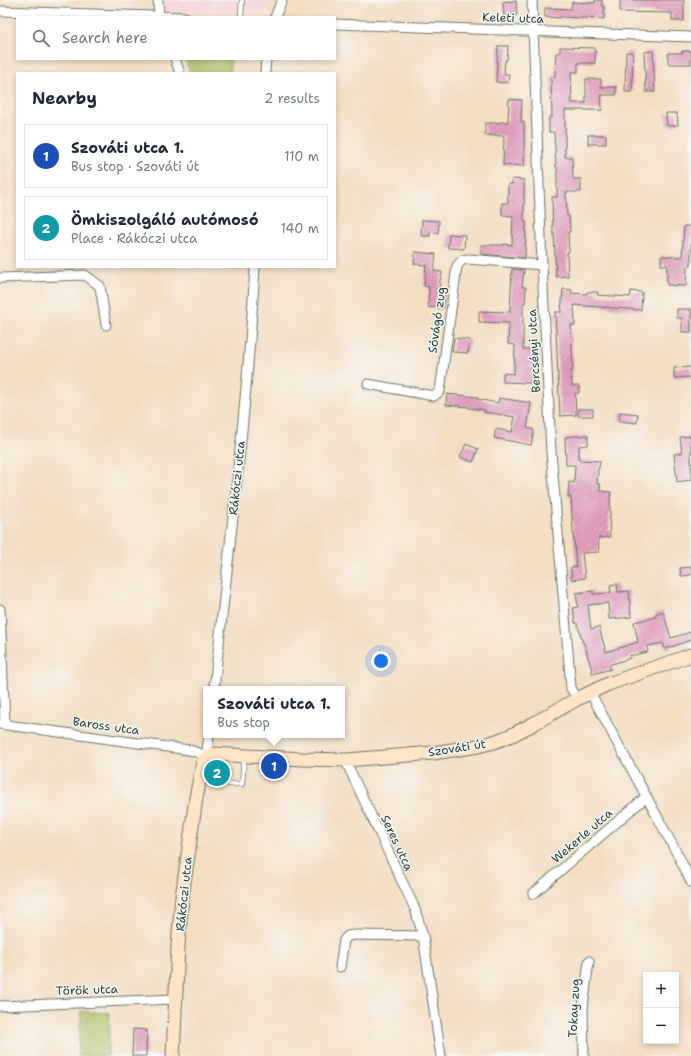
<!DOCTYPE html>
<meta charset="utf-8">
<style>
body{margin:0;font-family:"Shantell Sans",sans-serif;background:#f2f2f3;color:#1f2937}
.controls{position:absolute;right:12px;bottom:12px;display:grid;overflow:hidden;border-radius:0px;box-shadow:0 2px 6px #0003}
.controls button{width:36px;height:36px;display:grid;place-items:center;padding:0;border:0;border-bottom:1px solid #e0e1e3;background:#fff;color:#1f2937;font:20px sans-serif}
.you{position:absolute;left:381px;top:661px;width:14px;height:14px;margin:-10px;border:3px solid #fff;border-radius:50%;background:#1a73e8;box-shadow:0 0 0 6px #1a73e833}
.badge{display:grid;place-items:center;width:26px;height:26px;border-radius:50%;background:#d1495b;color:#fff;font-size:13px;font-weight:700}
.pin{position:absolute;translate:-50% -50%;border:2px solid #fff;box-shadow:0 1px 4px #0006}
.popup{position:absolute;left:203px;top:686px;width:142px;height:52px;box-sizing:border-box;display:grid;place-content:center;border-radius:0px;background:#fff;filter:drop-shadow(0 1px 3px #0005);font-size:13px;white-space:nowrap;color:#747a83}
.popup b{font-size:15px;color:#1f2937}
.popup::after{content:'';position:absolute;left:50%;top:100%;margin-left:-8px;border:8px solid transparent;border-top-color:#fff}
.list{margin:0;padding:0;list-style:none}
h2{display:flex;justify-content:space-between;align-items:center;height:52px;margin:0;padding:0 16px;font-size:17px}
h2 small{font-size:13px;font-weight:400;color:#747a83}
.list li{display:grid;grid-template-columns:26px 1fr auto;gap:12px;align-items:center;box-sizing:border-box;height:64px;margin:0 8px 8px;padding:0 8px;border:1px solid #e0e1e3;border-radius:0px}
.list b{display:block;font-size:15px;white-space:nowrap}
.list p{margin:0;font-size:13px;white-space:nowrap;color:#747a83}
.list em{font-size:13px;font-style:normal;color:#747a83}
.icon{flex:none;width:22px;height:22px;fill:none;stroke:currentColor;stroke-width:2;stroke-linecap:round;stroke-linejoin:round}
.map{position:relative;flex:none;width:691px;height:1056px;overflow:hidden}
.search{position:absolute;background:#fff;box-shadow:0 2px 6px #0003;left:16px;top:16px;width:320px;height:44px;display:flex;align-items:center;gap:10px;box-sizing:border-box;padding:0 14px;border-radius:0px;color:#747a83;font-size:15px}
.panel{position:absolute;background:#fff;box-shadow:0 2px 6px #0003;left:16px;top:72px;width:320px;height:196px;border-radius:0px}
.map>svg:first-child{display:block}
</style>
<div class="map">
<svg width="691" height="1056" viewBox="0 0 691 1056">
<defs>
<pattern id="building-hatch" width="6" height="6" patternUnits="userSpaceOnUse"><rect width="6" height="6" fill="#e39fbf"/><path d="M-1 1l2-2M0 6l6-6M5 7l2-2" fill="none" stroke="#b7839c"/></pattern>
</defs>
<rect width="100%" height="100%" fill="#f6f6f2"/>
<filter id="ink" filterUnits="userSpaceOnUse"><feTurbulence type="fractalNoise" baseFrequency=".025" numOctaves="2"/><feDisplacementMap in="SourceGraphic" scale="8" xChannelSelector="R" yChannelSelector="G"/><feConvolveMatrix kernelMatrix="1 2 1 2 8 2 1 2 1" color-interpolation-filters="sRGB"/></filter>
<filter id="wash" filterUnits="userSpaceOnUse"><feTurbulence type="fractalNoise" baseFrequency=".012" numOctaves="4" result="noise"/><feDisplacementMap in="SourceGraphic" scale="16" xChannelSelector="R" yChannelSelector="G"/><feGaussianBlur stdDeviation="0.9" result="paint"/><feColorMatrix in="noise" values="0 0 0 0 0 0 0 0 0 0 0 0 0 0 0 0 0 1.4 0 .05"/><feComposite in="paint" operator="in"/></filter>
<g filter="url(#wash)">
<rect width="100%" height="100%" fill="#f3dec2"/>
<polygon fill="#f5cfd9" points="165,0 269,0 263,12 164,11"/>
<g fill="#abbb5e" stroke="#657c49">
<polygon points="185,59 231,59 230,73 190,73"/>
<polygon points="81,1011 110,1013 108,1056 78,1056"/>
</g>
<g id="blocks">
<g fill="url(#building-hatch)">
<polygon points="595,0 602,0 602,6 604,6 604,19 560,17 560,18 545,17 545,8 571,9 572,2 595,3"/>
<polygon points="620,0 684,0 684,21 672,21 672,13 620,12"/>
<polygon points="516,1 517,15 504,16 503,2"/>
<polygon points="498,46 508,46 507,60 505,60 504,74 509,74 508,83 496,82"/>
<polygon points="560,47 595,48 595,63 578,63 578,72 571,72 572,103 586,103 586,79 601,79 601,87 616,87 616,95 601,95 602,110 565,110 565,157 572,157 573,179 581,179 581,192 566,192 567,216 569,216 570,232 568,232 569,252 567,252 568,276 556,277 554,233 553,233 552,197 557,197 557,167 556,167 554,132 549,132 549,117 552,117 551,77 555,77 556,53 560,53"/>
<polygon points="653,51 655,92 646,92 644,52"/>
<polygon points="682,51 691,51 691,64 668,64 668,53 682,53"/>
<polygon points="626,52 633,52 632,92 625,92"/>
<polygon points="509,99 522,100 521,122 524,122 524,166 503,165 504,136 485,135 485,123 500,123 500,122 508,122"/>
<polygon points="666,113 677,113 678,125 667,126"/>
<rect x="588" y="135" width="18" height="9"/>
<polygon points="512,179 524,180 524,221 526,221 525,258 481,254 481,245 504,245 504,244 512,245 513,216 502,215 502,203 508,203 508,184 512,184"/>
<polygon points="422,220 439,221 438,233 430,232 430,236 421,236"/>
<polygon points="684,226 691,226 691,266 687,266 686,286 667,285 667,265 661,265 661,256 682,257"/>
<polygon points="449,234 465,235 464,249 448,248"/>
<polygon points="415,252 436,254 434,271 442,272 441,279 440,279 439,293 445,293 443,308 428,307 429,287 424,286 426,265 414,264"/>
<polygon points="512,269 524,270 522,287 526,287 525,303 523,303 523,349 532,349 530,383 503,382 503,373 514,374 515,345 508,344 509,323 479,322 479,311 510,312"/>
<polygon points="563,289 572,290 571,293 587,294 587,292 598,292 597,295 630,297 631,291 642,292 641,310 574,305 575,325 571,325 573,370 571,371 572,386 579,386 579,393 575,393 576,415 560,416 555,312 561,312"/>
<polygon points="677,309 691,309 691,332 682,332 682,318 677,318"/>
<polygon points="454,338 470,340 468,353 452,352"/>
<polygon points="691,367 691,377 674,378 674,368"/>
<polygon points="447,394 478,397 477,399 498,403 499,398 531,403 527,428 534,430 531,445 494,438 496,429 512,432 515,417 484,412 485,410 469,408 469,407 446,405"/>
<rect x="578" y="409" width="15" height="7"/>
<polygon points="620,412 638,414 637,423 619,421"/>
<polygon points="588,435 588,445 579,446 579,460 600,461 599,468 598,468 597,484 600,484 600,491 611,492 610,499 610,518 609,518 610,537 598,538 599,552 582,553 585,578 572,580 571,567 576,567 572,517 571,497 568,497 569,482 574,483 575,465 566,465 565,437"/>
<polygon points="691,436 691,480 677,482 674,454 682,453 680,437"/>
<polygon points="466,444 478,449 473,462 460,457"/>
<polygon points="691,567 691,575 681,576 680,568"/>
<polygon points="617,584 618,592 629,591 631,617 609,619 608,603 588,605 591,629 599,627 606,652 638,642 634,622 656,617 655,614 663,611 671,638 691,632 691,640 665,649 663,643 647,646 648,652 629,656 630,658 609,665 611,669 593,674 584,643 583,643 577,623 575,623 573,608 578,607 576,593 593,591 593,594 611,593 610,585"/>
<polygon points="211,764 225,765 223,782 208,781"/>
<polygon points="133,1029 147,1030 146,1056 132,1056"/>
</g>
</g>
</g>
<g filter="url(#ink)">
<use href="#blocks" fill-opacity="0" stroke="#697566" stroke-width="1"/>
<g fill="none" stroke-linecap="round" stroke-linejoin="round">
<g stroke="#697566" stroke-width="6">
<g id="service">
<polyline points="241,17 242,0"/>
<polyline points="229,784 242,784 244,756"/>
</g>
</g>
<g stroke="#697566" stroke-width="11">
<g id="minor">
<polyline points="158,0 159,17"/>
<polyline points="532,0 542,265 551,451 571,688 577,699"/>
<polyline points="0,11 185,17"/>
<polyline points="275,17 282,0"/>
<polyline points="335,24 691,37"/>
<polyline points="175,59 180,73"/>
<polyline points="265,73 266,59"/>
<polyline points="0,278 85,275 100,286 106,325"/>
<polyline points="368,384 434,396 440,391 457,266 462,260 468,259 542,265"/>
<polyline points="0,609 5,724"/>
<path d="M214,689c15,-140 33,-281 41,-422"/>
<polyline points="590,692 680,859 691,882"/>
<polyline points="0,724 189,750 199,753 206,758"/>
<polyline points="206,758 209,735"/>
<polyline points="347,760 348,766 415,909 423,936 441,1056"/>
<polyline points="533,894 646,797"/>
<polyline points="340,967 344,940 348,936 354,935 423,936"/>
<polyline points="0,1006 176,999"/>
<polyline points="584,1056 583,1008 589,961"/>
</g>
</g>
<g stroke="#697566" stroke-width="15">
<polyline id="secondary" points="173,1056 178,946 182,897 196,798 203,762 206,758 213,754 303,759 347,760 433,753 478,746 494,742 512,735 533,724 577,699 608,684 691,655"/>
</g>
<use href="#service" stroke="#fff" stroke-width="4.5"/>
<use href="#minor" stroke="#fff" stroke-width="9"/>
<use href="#secondary" stroke="#ffe4c6" stroke-width="13"/>
</g>
</g>
<g text-anchor="middle" stroke-width="3" stroke-linejoin="round" paint-order="stroke">
<g font-size="12" fill="#1f3d34" stroke="#f6f6f2">
<text transform="translate(513 18) rotate(2)" y="4">Keleti utca</text>
<text transform="translate(437 320) rotate(-82)" y="4">Sóvágó zug</text>
<text transform="translate(534 351) rotate(-93)" y="4">Bercsényi utca</text>
<text transform="translate(237 478) rotate(-84)" y="4">Rákóczi utca</text>
<text transform="translate(106 726) rotate(8)" y="4">Baross utca</text>
<text transform="translate(457 748) rotate(-9)" y="4">Szováti út</text>
<text transform="translate(582 836) rotate(-41)" y="4">Wekerle utca</text>
<text transform="translate(397 843) rotate(65)" y="4">Seres utca</text>
<text transform="translate(184 894) rotate(-84)" y="4">Rákóczi utca</text>
<text transform="translate(87 990) rotate(-2)" y="4">Török utca</text>
<text transform="translate(574 1008) rotate(-87)" y="4">Tokay zug</text>
</g>
</g>
</svg>
<div class="controls">
<button>+</button>
<button>−</button>
</div>
<div class="you"></div>
<div class="pin badge" style="left:274px;top:766px;background:#1a4fb4">1</div>
<div class="popup"><b>Szováti utca 1.</b>Bus stop</div>
<div class="pin badge" style="left:217px;top:773px;background:#0f9aa8">2</div>
<div class="search"><svg class="icon" aria-label="search" viewBox="0 0 24 24"><circle cx="10" cy="10" r="6"/><path d="M15 15l6 6"/></svg>Search here</div>
<section class="panel">
<h2>Nearby<small>2 results</small></h2>
<ul class="list">
<li><span class="badge" style="background:#1a4fb4">1</span><div><b>Szováti utca 1.</b><p>Bus stop · Szováti út</p></div><em>110 m</em></li>
<li><span class="badge" style="background:#0f9aa8">2</span><div><b>Ömkiszolgáló autómosó</b><p>Place · Rákóczi utca</p></div><em>140 m</em></li>
</ul>
</section>
</div>
